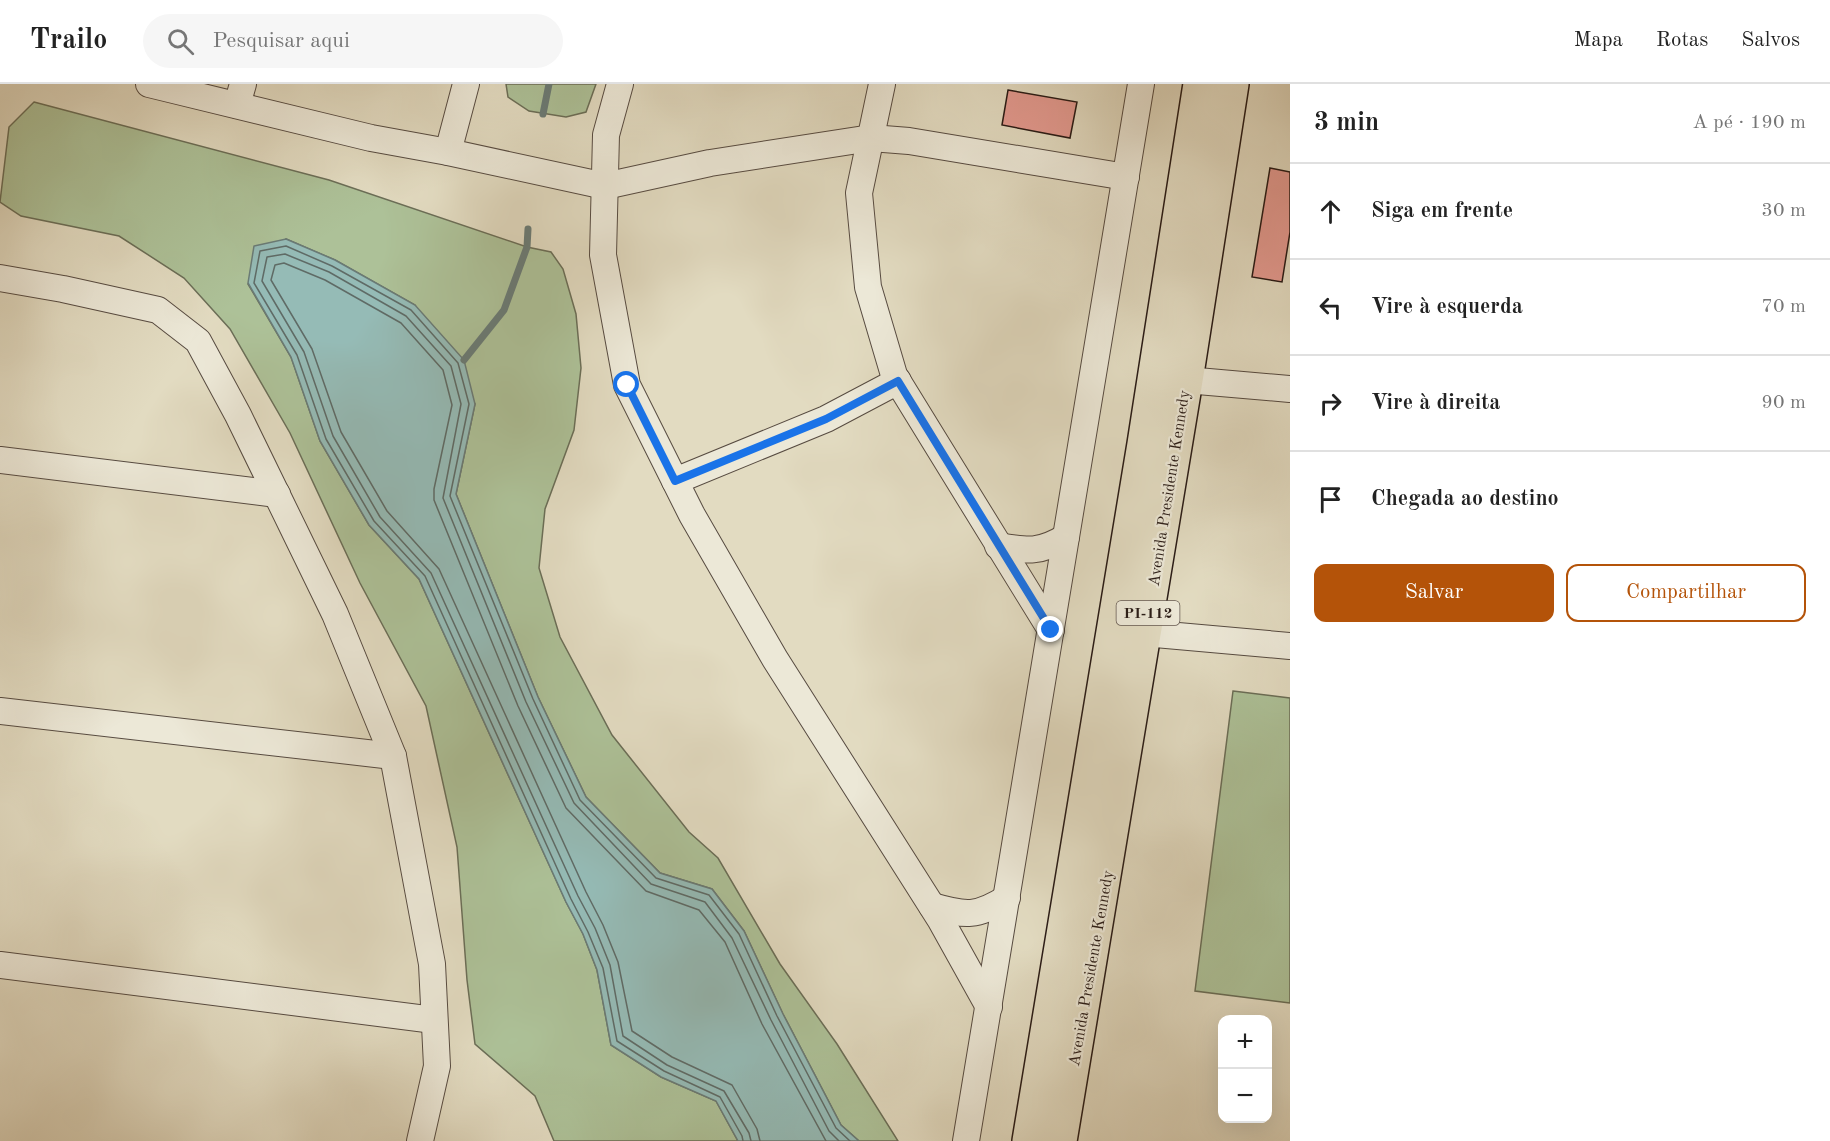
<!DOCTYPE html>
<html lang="pt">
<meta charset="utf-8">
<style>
body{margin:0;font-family:"Old Standard TT",serif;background:#f6f6f6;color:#222}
.controls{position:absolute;right:18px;bottom:18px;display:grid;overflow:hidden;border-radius:12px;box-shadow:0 6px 24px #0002}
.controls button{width:54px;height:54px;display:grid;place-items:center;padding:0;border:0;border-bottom:2px solid #e0e0e0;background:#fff;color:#222;font:30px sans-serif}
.stop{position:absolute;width:18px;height:18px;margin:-14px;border:4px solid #1a73e8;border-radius:50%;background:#fff}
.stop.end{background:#1a73e8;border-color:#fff;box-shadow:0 2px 6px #0008}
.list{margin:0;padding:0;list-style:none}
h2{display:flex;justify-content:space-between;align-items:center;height:78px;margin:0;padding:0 24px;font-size:26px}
h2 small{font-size:20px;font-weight:400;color:#767676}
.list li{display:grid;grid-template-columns:39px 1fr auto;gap:18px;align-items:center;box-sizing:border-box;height:96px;padding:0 24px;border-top:2px solid #e0e0e0}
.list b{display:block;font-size:22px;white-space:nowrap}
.list em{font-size:20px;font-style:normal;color:#767676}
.actions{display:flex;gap:12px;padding:18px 24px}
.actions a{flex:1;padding:14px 0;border:2px solid #b45309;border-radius:12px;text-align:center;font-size:21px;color:#b45309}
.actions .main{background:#b45309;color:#fff}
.icon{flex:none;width:33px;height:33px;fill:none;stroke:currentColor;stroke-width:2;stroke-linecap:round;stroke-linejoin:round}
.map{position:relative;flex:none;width:1290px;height:1057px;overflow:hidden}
header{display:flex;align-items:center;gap:36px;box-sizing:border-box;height:84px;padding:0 30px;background:#fff;border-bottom:2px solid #e0e0e0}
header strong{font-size:28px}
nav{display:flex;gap:33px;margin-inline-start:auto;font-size:21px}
.search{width:420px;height:54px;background:#f6f6f6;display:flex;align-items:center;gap:15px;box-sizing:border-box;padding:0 21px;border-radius:33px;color:#767676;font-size:22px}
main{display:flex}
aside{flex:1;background:#fff}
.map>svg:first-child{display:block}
</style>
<header>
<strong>Trailo</strong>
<div class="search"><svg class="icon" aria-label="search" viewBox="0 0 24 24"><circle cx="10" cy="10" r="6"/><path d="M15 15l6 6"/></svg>Pesquisar aqui</div>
<nav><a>Mapa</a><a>Rotas</a><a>Salvos</a></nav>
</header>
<main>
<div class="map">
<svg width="1290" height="1057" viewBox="0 0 1290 1057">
<rect width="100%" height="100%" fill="#e2dbc1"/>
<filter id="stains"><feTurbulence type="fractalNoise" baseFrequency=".00333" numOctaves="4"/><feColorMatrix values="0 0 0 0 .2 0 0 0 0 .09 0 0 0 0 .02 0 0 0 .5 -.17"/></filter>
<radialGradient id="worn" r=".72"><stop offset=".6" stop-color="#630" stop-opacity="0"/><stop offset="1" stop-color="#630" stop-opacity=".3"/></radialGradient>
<g fill="#adc198" stroke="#6b6e57" stroke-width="1.5">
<polygon points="506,0 596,0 586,28 566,33 529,27 508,13"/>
<polygon points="34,18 329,96 527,163 551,168 563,185 576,230 581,284 574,346 545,425 539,484 560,553 612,651 689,748 718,774 780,880 837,960 898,1057 859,1057 841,1041 783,930 744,847 712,805 660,789 586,713 538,613 456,410 475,320 415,221 335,176 286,155 248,200 291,273 320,357 369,441 419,495 566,818 583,850 597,886 611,961 661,993 716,1017 738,1057 554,1057 535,1012 475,960 467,896 457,763 426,622 360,499 290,349 230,245 184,194 119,152 21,132 0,118 9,43"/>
<polygon points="1233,607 1290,614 1290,919 1195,907"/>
</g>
<polygon fill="#95bbb6" stroke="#6a7b76" stroke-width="1.5" points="286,155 335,176 415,221 464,276 475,320 456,410 538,613 586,713 660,789 712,805 744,847 783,930 841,1041 859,1057 738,1057 716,1017 661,993 611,961 597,886 583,850 566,818 419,495 369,441 320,357 291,273 248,199 254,162"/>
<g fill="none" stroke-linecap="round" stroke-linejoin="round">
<g stroke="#5f6b66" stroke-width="1.5">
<polyline points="743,1057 742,1052 720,1013 664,987 617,957 603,884 588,848 571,815 425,492 374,437 326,355 297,271 254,199 260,167 286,162 332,182 411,226 458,279 469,320 450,412 533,615 580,716 656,794 709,811 739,850 777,932 836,1044 850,1057"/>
<polyline points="751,1057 749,1049 724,1007 667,981 623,952 610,881 595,844 578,812 431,489 380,433 333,352 304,268 262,197 267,173 285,170 329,188 406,232 451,282 461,320 443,414 526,618 574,719 651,800 705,818 732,854 771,936 829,1047 839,1057"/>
<polyline points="760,1057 757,1045 732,1001 672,973 632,947 618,878 603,841 586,808 439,485 387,427 341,348 312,265 271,196 275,181 284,179 325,196 401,239 443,286 452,321 434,405 434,416 518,622 566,724 646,807 699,826 725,858 762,940 826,1057"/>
</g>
<g stroke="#6a7b76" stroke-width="7">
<polyline points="543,30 549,0"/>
<polyline points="464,276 504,226 527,163 528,145"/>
</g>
</g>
<g fill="#e39a90" stroke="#291b16" stroke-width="1.5">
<polygon points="1008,6 1077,18 1070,54 1002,41"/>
<polygon points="1270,84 1290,88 1290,148 1282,198 1252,193"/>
</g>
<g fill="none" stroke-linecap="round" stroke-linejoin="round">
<g stroke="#574b41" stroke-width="28">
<g id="minor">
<polyline points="149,0 371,54 448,68 605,102 710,79 871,54 909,57 1126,93"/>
<polyline points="620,0 606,51 603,171 627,301 692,431 775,575 940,835 989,923"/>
<polyline points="882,0 859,109 868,203 894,291 1051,546"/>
<polyline points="237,21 243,0"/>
<polyline points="448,68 466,0"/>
<polyline points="0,194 63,205 158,226 198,257 238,331 335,530 393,672 432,880 437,982 420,1057"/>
<polyline points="1186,296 1290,305"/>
<polyline points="0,376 277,410"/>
<polyline points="675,397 826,335 898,297"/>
<path d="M998,462c30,5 42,7 68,-9"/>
<polyline points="1144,549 1290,562"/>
<polyline points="0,627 393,672"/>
<path d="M932,822c34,10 45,11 75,-8"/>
<polyline points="0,881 434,936"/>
<polyline points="966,1057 1141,0"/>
</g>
</g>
<g stroke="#291b16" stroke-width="36">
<g id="primary">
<polyline points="1029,1057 1144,360 1200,0"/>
<polyline points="1060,1057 1186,296 1232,0"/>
</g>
</g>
<use href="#minor" stroke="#ece8d7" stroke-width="26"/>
<use href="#primary" stroke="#e2dbc1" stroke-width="33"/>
</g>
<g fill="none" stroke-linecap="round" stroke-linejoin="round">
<polyline stroke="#1a73e8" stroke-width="8" points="627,301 675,397 826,335 898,297 1051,546"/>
</g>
<g text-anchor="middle" stroke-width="4.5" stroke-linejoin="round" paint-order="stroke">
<rect fill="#ece8d7" stroke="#645850" stroke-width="1.5" x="1116.5" y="517" width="63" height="24" rx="4.5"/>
<g font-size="15" font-weight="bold" fill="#291b16">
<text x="1148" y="534">PI-112</text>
</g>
<g font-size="16" fill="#291b16" stroke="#ece8d7">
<text transform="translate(1168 404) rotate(-81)" y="6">Avenida Presidente Kennedy</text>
<text transform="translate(1090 884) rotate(-80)" y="6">Avenida Presidente Kennedy</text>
</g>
</g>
<rect width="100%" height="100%" filter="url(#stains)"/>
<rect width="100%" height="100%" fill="url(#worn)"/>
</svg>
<div class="controls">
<button>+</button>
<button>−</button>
</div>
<div class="stop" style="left:627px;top:301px"></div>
<div class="stop end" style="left:1051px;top:546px"></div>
</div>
<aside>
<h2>3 min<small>A pé · 190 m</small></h2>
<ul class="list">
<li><svg class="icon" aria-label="ahead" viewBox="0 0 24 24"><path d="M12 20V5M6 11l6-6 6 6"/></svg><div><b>Siga em frente</b></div><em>30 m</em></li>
<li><svg class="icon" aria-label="left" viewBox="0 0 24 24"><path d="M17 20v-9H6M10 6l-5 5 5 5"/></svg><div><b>Vire à esquerda</b></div><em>70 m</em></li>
<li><svg class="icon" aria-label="right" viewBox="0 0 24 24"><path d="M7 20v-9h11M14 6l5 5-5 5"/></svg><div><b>Vire à direita</b></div><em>90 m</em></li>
<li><svg class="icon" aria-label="arrive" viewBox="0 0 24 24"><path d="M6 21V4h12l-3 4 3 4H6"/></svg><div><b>Chegada ao destino</b></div></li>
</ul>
<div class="actions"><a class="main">Salvar</a><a>Compartilhar</a></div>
</aside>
</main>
